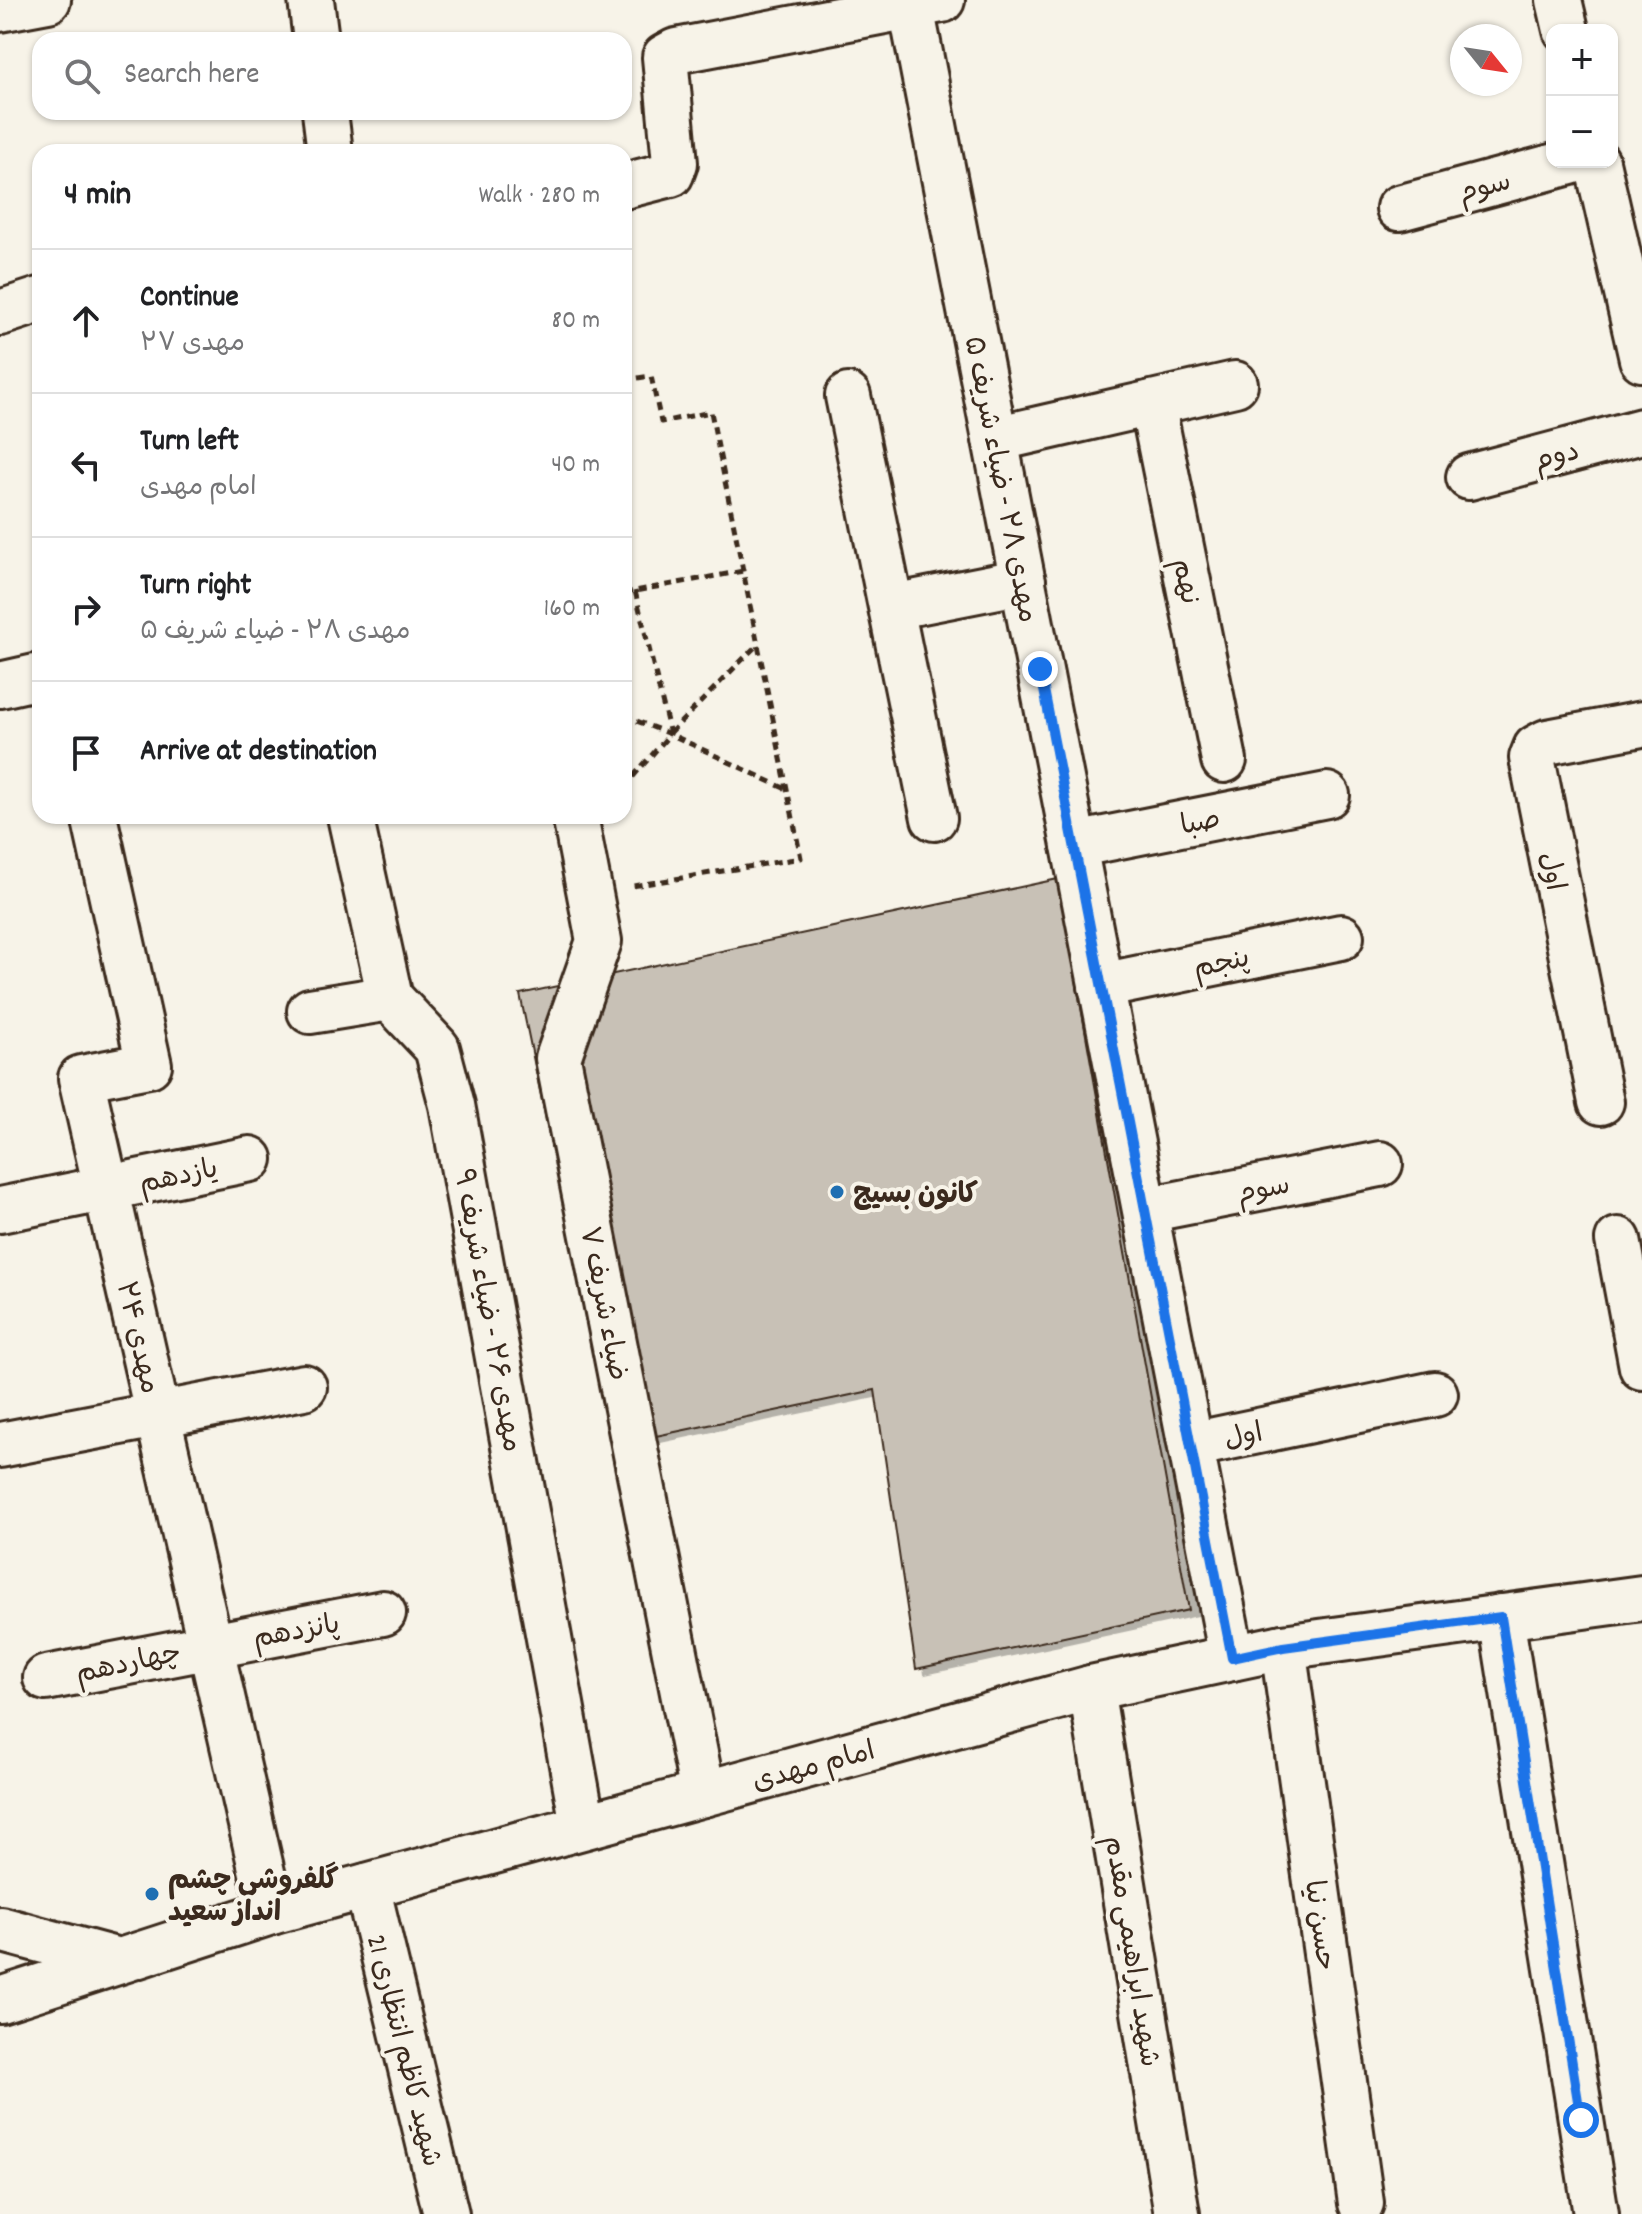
<!DOCTYPE html>
<meta charset="utf-8">
<style>
body{margin:0;font-family:Dekko,"Playpen Sans Arabic",sans-serif;background:#f2f2f2;color:#202124}
.controls{position:absolute;right:24px;top:24px;display:grid;overflow:hidden;border-radius:16px;box-shadow:0 2px 6px #0004}
.controls button{width:72px;height:72px;display:grid;place-items:center;padding:0;border:0;border-bottom:2px solid #e0e0e0;background:#fff;color:#202124;font:40px sans-serif}
.compass{position:absolute;left:1450px;top:24px;width:72px;height:72px;border-radius:50%;background:#fff;box-shadow:0 2px 6px #0004;rotate:120deg}
.stop{position:absolute;width:24px;height:24px;margin:-18px;border:6px solid #1a73e8;border-radius:50%;background:#fff}
.stop.end{background:#1a73e8;border-color:#fff;box-shadow:0 2px 8px #0008}
.list{margin:0;padding:0;list-style:none}
h2{display:flex;justify-content:space-between;align-items:center;height:104px;margin:0;padding:0 32px;font-size:34px}
h2 small{font-size:26px;font-weight:400;color:#757577}
.list li{display:grid;grid-template-columns:52px 1fr auto;gap:24px;align-items:center;box-sizing:border-box;height:144px;padding:0 32px;border-top:2px solid #e0e0e0}
.list b{display:block;font-size:30px;white-space:nowrap}
.list p{margin:0;font-size:26px;white-space:nowrap;color:#757577}
.list em{font-size:26px;font-style:normal;color:#757577}
.icon{flex:none;width:44px;height:44px;fill:none;stroke:currentColor;stroke-width:2;stroke-linecap:round;stroke-linejoin:round}
.map{position:relative;flex:none;width:1642px;height:2214px;overflow:hidden}
.search{position:absolute;background:#fff;box-shadow:0 2px 6px #0004;left:32px;top:32px;width:600px;height:88px;display:flex;align-items:center;gap:20px;box-sizing:border-box;padding:0 28px;border-radius:24px;color:#757577;font-size:30px}
.panel{position:absolute;background:#fff;box-shadow:0 2px 6px #0004;left:32px;top:144px;width:600px;height:680px;border-radius:24px}
.map>svg:first-child{display:block}
</style>
<div class="map">
<svg width="1642" height="2214" viewBox="0 0 1642 2214">
<defs>
<filter id="shadow"><feDropShadow dx="9" dy="5" stdDeviation="0" flood-color="#0004"/></filter>
</defs>
<rect width="100%" height="100%" fill="#f7f3e8"/>
<filter id="ink" filterUnits="userSpaceOnUse"><feTurbulence type="fractalNoise" baseFrequency=".0125" numOctaves="2"/><feDisplacementMap in="SourceGraphic" scale="16" xChannelSelector="R" yChannelSelector="G"/><feConvolveMatrix kernelMatrix="1 2 1 2 8 2 1 2 1" color-interpolation-filters="sRGB"/></filter>
<g filter="url(#ink)">
<polygon fill="#c8c1b6" stroke="#3b2a1e" stroke-width="2" filter="url(#shadow)" points="1058,879 1189,1610 916,1669 875,1390 613,1445 520,994"/>
<g fill="none" stroke-linecap="round" stroke-linejoin="round">
<g stroke="#3b2a1e" stroke-width="50">
<g id="minor">
<polyline points="311,0 316,40"/>
<polyline points="1559,0 1566,30"/>
<polyline points="911,7 1232,1658"/>
<polyline points="0,9 48,0"/>
<polyline points="325,112 330,152"/>
<polyline points="1597,162 1642,359"/>
<polyline points="624,186 671,174 675,163 665,57 676,51 942,0"/>
<polyline points="1399,208 1570,162"/>
<polyline points="0,313 40,300"/>
<polyline points="848,396 934,818"/>
<polyline points="1152,403 1224,760"/>
<polyline points="995,439 1235,384"/>
<polyline points="1469,477 1642,431"/>
<polyline points="892,607 1023,581"/>
<polyline points="0,685 40,676"/>
<polyline points="94,816 149,1065 81,1078 271,1912"/>
<polyline points="350,816 390,998 437,1048 452,1105 583,1825"/>
<polyline points="575,816 599,941 558,1058 703,1794"/>
<polyline points="1074,845 1327,795"/>
<polyline points="1101,986 1341,937"/>
<polyline points="310,1011 390,998"/>
<polyline points="1601,1102 1532,758 1536,748 1547,742 1642,724"/>
<polyline points="0,1210 250,1159"/>
<polyline points="1146,1210 1380,1164"/>
<polyline points="1618,1240 1642,1367"/>
<polyline points="0,1445 304,1387"/>
<polyline points="1191,1445 1435,1394"/>
<polyline points="1501,1617 1596,2214"/>
<polyline points="1283,1647 1361,2203"/>
<polyline points="46,1678 383,1613"/>
<polyline points="1091,1688 1177,2214"/>
<polyline points="367,1886 446,2214"/>
<polyline points="0,1929 115,1960"/>
</g>
</g>
<g stroke="#3b2a1e" stroke-width="50">
<polyline id="major" points="0,2000 271,1912 1091,1688 1283,1647 1642,1598"/>
</g>
<g stroke="#3b2a1e" stroke-width="5" stroke-dasharray="8 6" stroke-linecap="butt">
<polyline points="624,380 651,376 661,422 711,412 801,858 633,886"/>
<polyline points="635,591 670,734 786,789"/>
<polyline points="624,593 743,571"/>
<polyline points="624,716 670,734 624,787"/>
<polyline points="670,733 758,644"/>
</g>
<use href="#minor" stroke="#f7f3e8" stroke-width="44"/>
<use href="#major" stroke="#f7f3e8" stroke-width="44"/>
</g>
</g>
<g fill="none" stroke-linecap="round" stroke-linejoin="round" filter="url(#ink)">
<polyline stroke="#1a73e8" stroke-width="10" points="1040,669 1232,1658 1283,1647 1501,1617 1581,2120"/>
</g>
<g fill="#1f6fb2" stroke="#f7f3e8" stroke-width="3">
<circle cx="837" cy="1192" r="8"/>
<circle cx="152" cy="1894" r="8"/>
</g>
<g text-anchor="middle" stroke-width="8" stroke-linejoin="round" paint-order="stroke">
<g font-size="28" fill="#3b2a1e" stroke="#f7f3e8">
<text transform="translate(1484 185) rotate(-15)" y="10">سوم</text>
<text transform="translate(1556 454) rotate(-15)" y="10">دوم</text>
<text transform="translate(1003 479) rotate(79)" y="10">مهدی ۲۸ - ضیاء شریف ۵</text>
<text transform="translate(1188 581) rotate(79)" y="10">نهم</text>
<text transform="translate(1200 820) rotate(-11)" y="10">صبا</text>
<text transform="translate(1554 871) rotate(79)" y="10">اول</text>
<text transform="translate(1221 961) rotate(-12)" y="10">پنجم</text>
<text transform="translate(178 1174) rotate(-12)" y="10">یازدهم</text>
<text transform="translate(1263 1187) rotate(-11)" y="10">سوم</text>
<text transform="translate(606 1303) rotate(79)" y="10">ضیاء شریف ۷</text>
<text transform="translate(490 1310) rotate(80)" y="10">مهدی ۲۶ - ضیاء شریف ۹</text>
<text transform="translate(140 1337) rotate(77)" y="10">مهدی ۲۴</text>
<text transform="translate(1243 1434) rotate(-12)" y="10">اول</text>
<text transform="translate(296 1629) rotate(-10)" y="10">پانزدهم</text>
<text transform="translate(128 1661) rotate(-12)" y="10">چهاردهم</text>
<text transform="translate(813 1764) rotate(-15)" y="10">امام مهدی</text>
<text transform="translate(1322 1925) rotate(82)" y="10">حسن نیا</text>
<text transform="translate(1134 1951) rotate(81)" y="10">شهید ابراهیمی مقدم</text>
<text transform="translate(406 2050) rotate(76)" y="10">شهید کاظم انتظاری 21</text>
</g>
<g font-size="28" font-weight="bold" fill="#3b2a1e" stroke="#f7f3e8" text-anchor="start">
<text x="853" y="1202">کانون بسیج</text>
<text x="168" y="1888">گلفروشی چشم<tspan x="168" dy="32">انداز سعید</tspan></text>
</g>
</g>
</svg>
<div class="controls">
<button>+</button>
<button>−</button>
</div>
<svg class="compass" viewBox="-18 -18 36 36"><path d="M0-13l5 13h-10z" fill="#e53935"/><path d="M0 13l5-13h-10z" fill="#757577"/></svg>
<div class="stop" style="left:1581px;top:2120px"></div>
<div class="stop end" style="left:1040px;top:669px"></div>
<div class="search"><svg class="icon" aria-label="search" viewBox="0 0 24 24"><circle cx="10" cy="10" r="6"/><path d="M15 15l6 6"/></svg>Search here</div>
<section class="panel">
<h2>4 min<small>Walk · 280 m</small></h2>
<ul class="list">
<li><svg class="icon" aria-label="ahead" viewBox="0 0 24 24"><path d="M12 20V5M6 11l6-6 6 6"/></svg><div><b>Continue</b><p>مهدی ۲۷</p></div><em>80 m</em></li>
<li><svg class="icon" aria-label="left" viewBox="0 0 24 24"><path d="M17 20v-9H6M10 6l-5 5 5 5"/></svg><div><b>Turn left</b><p>امام مهدی</p></div><em>40 m</em></li>
<li><svg class="icon" aria-label="right" viewBox="0 0 24 24"><path d="M7 20v-9h11M14 6l5 5-5 5"/></svg><div><b>Turn right</b><p>مهدی ۲۸ - ضیاء شریف ۵</p></div><em>160 m</em></li>
<li><svg class="icon" aria-label="arrive" viewBox="0 0 24 24"><path d="M6 21V4h12l-3 4 3 4H6"/></svg><div><b>Arrive at destination</b></div></li>
</ul>
</section>
</div>
